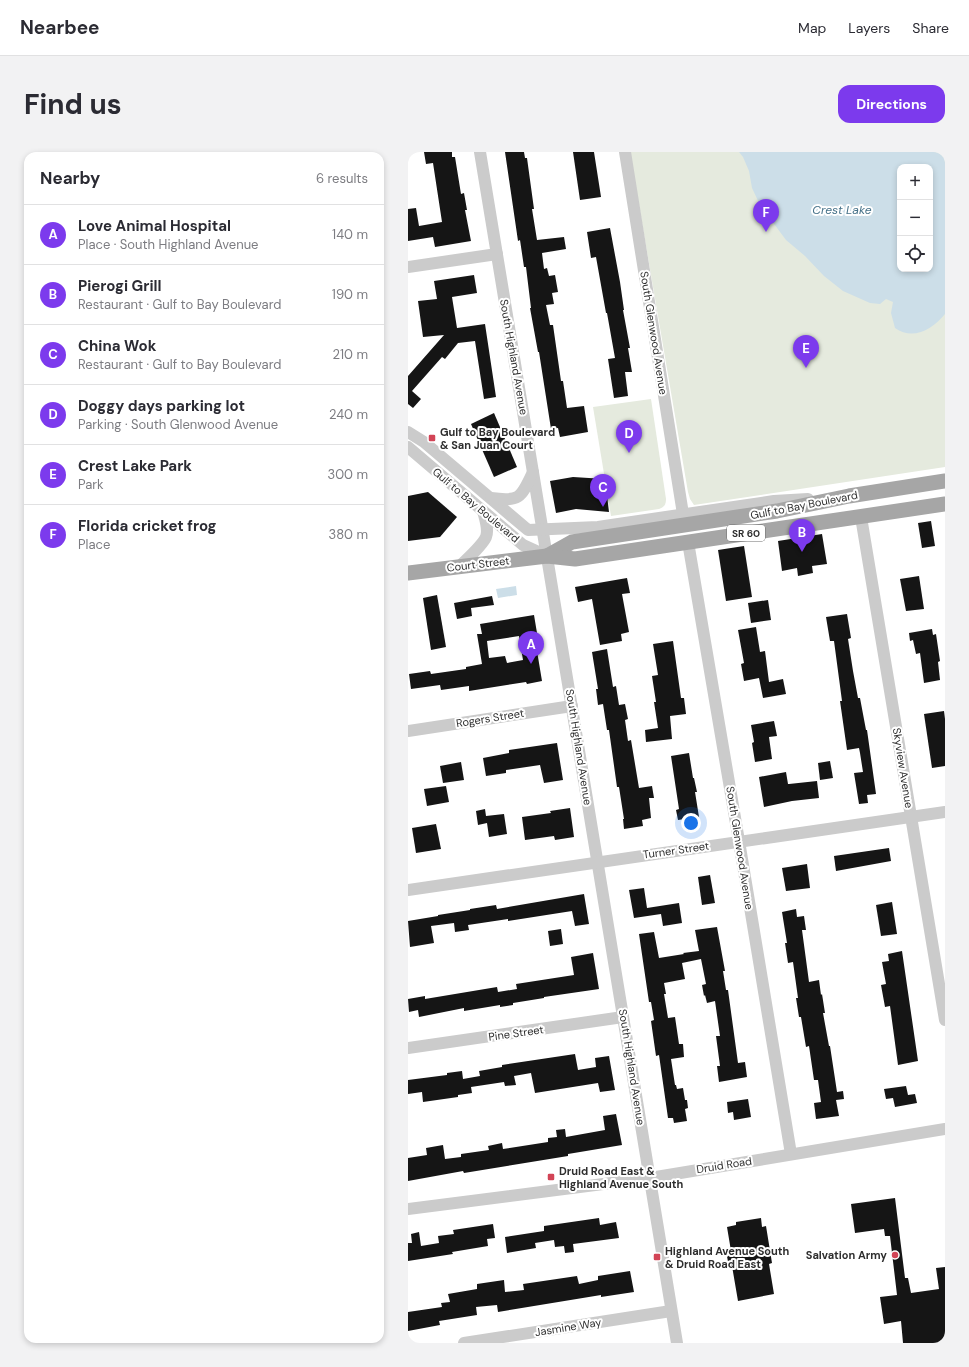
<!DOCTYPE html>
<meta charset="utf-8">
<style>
body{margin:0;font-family:"DM Sans",sans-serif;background:#f2f2f3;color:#2b2b33}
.controls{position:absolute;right:12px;top:12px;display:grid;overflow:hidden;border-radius:8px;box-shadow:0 2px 6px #0003}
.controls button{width:36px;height:36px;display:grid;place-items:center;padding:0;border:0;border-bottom:1px solid #e1e1e2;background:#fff;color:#2b2b33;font:20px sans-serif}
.you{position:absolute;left:283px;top:671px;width:14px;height:14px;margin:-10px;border:3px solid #fff;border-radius:50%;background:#1a73e8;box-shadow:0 0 0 6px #1a73e833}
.badge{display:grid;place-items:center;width:26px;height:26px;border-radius:50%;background:#7c3aed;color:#fff;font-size:13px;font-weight:700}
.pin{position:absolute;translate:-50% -33px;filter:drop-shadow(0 1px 2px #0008)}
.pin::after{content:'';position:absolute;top:21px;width:14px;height:12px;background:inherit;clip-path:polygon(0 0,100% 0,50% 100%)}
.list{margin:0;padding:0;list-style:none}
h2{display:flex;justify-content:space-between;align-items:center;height:52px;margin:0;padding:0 16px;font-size:17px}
h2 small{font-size:13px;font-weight:400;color:#7c7c81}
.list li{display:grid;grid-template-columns:26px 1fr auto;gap:12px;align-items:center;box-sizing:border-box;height:60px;padding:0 16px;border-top:1px solid #e1e1e2}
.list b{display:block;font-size:15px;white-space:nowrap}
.list p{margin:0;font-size:13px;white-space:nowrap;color:#7c7c81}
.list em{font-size:13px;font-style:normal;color:#7c7c81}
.icon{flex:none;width:22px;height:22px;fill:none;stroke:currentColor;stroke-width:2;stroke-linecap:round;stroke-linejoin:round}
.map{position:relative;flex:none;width:537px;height:1191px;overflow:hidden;border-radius:12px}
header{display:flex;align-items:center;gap:24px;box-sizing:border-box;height:56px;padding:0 20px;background:#fff;border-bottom:1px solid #e1e1e2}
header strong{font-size:19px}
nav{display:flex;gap:22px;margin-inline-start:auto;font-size:14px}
.intro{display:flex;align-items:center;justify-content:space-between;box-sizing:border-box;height:96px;padding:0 24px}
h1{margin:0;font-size:28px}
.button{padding:10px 18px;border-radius:12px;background:#7c3aed;color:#fff;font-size:14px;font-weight:700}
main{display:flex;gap:24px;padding:0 24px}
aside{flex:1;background:#fff;border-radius:12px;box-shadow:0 2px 6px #0003}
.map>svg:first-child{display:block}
</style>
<header>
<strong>Nearbee</strong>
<nav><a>Map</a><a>Layers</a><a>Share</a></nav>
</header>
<div class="intro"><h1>Find us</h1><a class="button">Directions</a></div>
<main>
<aside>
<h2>Nearby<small>6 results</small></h2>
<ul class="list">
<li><span class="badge">A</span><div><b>Love Animal Hospital</b><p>Place · South Highland Avenue</p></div><em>140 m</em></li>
<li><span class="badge">B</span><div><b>Pierogi Grill</b><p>Restaurant · Gulf to Bay Boulevard</p></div><em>190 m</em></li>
<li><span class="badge">C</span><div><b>China Wok</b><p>Restaurant · Gulf to Bay Boulevard</p></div><em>210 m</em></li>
<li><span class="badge">D</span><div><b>Doggy days parking lot</b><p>Parking · South Glenwood Avenue</p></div><em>240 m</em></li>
<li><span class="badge">E</span><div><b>Crest Lake Park</b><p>Park</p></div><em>300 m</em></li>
<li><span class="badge">F</span><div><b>Florida cricket frog</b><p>Place</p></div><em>380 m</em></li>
</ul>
</aside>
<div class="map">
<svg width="537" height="1191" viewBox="0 0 537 1191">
<rect width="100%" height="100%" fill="#fff"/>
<g fill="#e5eade" fill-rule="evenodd">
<path d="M222,0h315v315l-251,38 -4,-6 -2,-7zM492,15h30v102h-30z"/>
<path d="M243,247l15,100c0,6 -2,8 -7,10l-48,7 -18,-109z"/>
</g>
<g fill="#ccdee8" fill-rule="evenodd">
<path d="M331,0h206v162c-12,15 -32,27 -50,14l-4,-15 2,-11 -7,-3 -6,5 -10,-1 -27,-12 -19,-15 -19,-20 -19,-16 -26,-35 -8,-17 -3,-17 -6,-14zM492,15h30v102h-30z"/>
<polygon points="108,434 109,443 90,446 88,437"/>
</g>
<g fill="#151515" fill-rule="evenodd">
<polygon points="16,0 44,0 44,5 47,5 53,42 56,41 59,58 57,58 63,89 27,95 25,85 0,89 0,57 8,56 11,74 34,70 25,11 18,12"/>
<polygon points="97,0 116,0 117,6 119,6 126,57 124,57 129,88 156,85 158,97 134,101 136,117 139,116 141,124 147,123 150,140 144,141 146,152 138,153 142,173 145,173 153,229 155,229 159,256 176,254 180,280 152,285 150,276 143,277 131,200 130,200 122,156 123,156 118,115 116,115 112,88 110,89"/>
<polygon points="165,0 186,0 193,45 172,48"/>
<polygon points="202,76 212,130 216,158 215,158 222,196 220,196 224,220 217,220 220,244 206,246 200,207 207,206 199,161 198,161 188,105 183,106 179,80"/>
<polygon points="66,123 69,141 44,145 49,176 77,172 88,245 76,247 67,189 50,191 37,207 34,205 4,239 13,247 5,256 0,252 0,224 36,183 15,185 10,149 29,147 26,129"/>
<polygon points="86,261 109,315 86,325 63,272"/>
<polygon points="165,325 197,327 201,360 168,357 148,361 142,329"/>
<polygon points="20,340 49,365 32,385 0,389 0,344"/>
<polygon points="523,369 527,394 514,396 510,371"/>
<polygon points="414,382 419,412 404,414 405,421 390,424 389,416 374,419 370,389"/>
<polygon points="336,394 344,445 318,449 310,398"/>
<polygon points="511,424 516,457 498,459 492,427"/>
<polygon points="219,426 222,441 214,442 221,480 213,482 214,489 192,493 184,447 170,450 167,435"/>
<polygon points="29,443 38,495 23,498 15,446"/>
<polygon points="84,444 86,453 63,456 64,464 49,467 46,451"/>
<polygon points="360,448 363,468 343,471 340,451"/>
<polygon points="439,462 443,486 440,487 445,519 450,546 452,546 458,578 459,578 468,642 459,643 460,651 451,652 446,621 455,620 452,601 451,596 439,598 432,549 434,549 426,489 422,489 418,465"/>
<path d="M126,463l3,18h-3l8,48 -15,3 -1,-2 -57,9v-5l-28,4 -1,-5 -29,4 -2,-15 21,-3 1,3 35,-5v-2l16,-3 -5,-30h5l-2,-10zM111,484l4,24 -16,3 -2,-7 -16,2 -2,-17z"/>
<polygon points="348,475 352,500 357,499 361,530 375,527 378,542 355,546 351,526 336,529 333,512 336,511 330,478"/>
<polygon points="524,477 525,483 528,482 532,509 530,510 532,528 516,531 512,501 508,502 505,488 502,489 501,481"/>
<polygon points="265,489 273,546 276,546 278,562 262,564 264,587 238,590 237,578 250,576 246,550 248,550 244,524 250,523 245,492"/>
<polygon points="199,497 205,535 208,534 211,553 217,552 220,567 217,568 220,589 223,588 231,636 244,634 246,646 241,646 243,666 234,668 235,674 216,677 215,667 216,667 211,635 209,635 201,578 199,578 195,552 190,553 188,537 190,537 184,500"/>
<polygon points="536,559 537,567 537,614 524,616 516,562"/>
<polygon points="366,569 369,584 361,585 364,607 347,610 344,591 346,590 343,573"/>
<polygon points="149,591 155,628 136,631 132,613 98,618 98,621 78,624 75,606 101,601 101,598"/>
<polygon points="281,601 285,626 286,626 289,640 287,640 291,665 270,668 268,658 271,657 263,604"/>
<polygon points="422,609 425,626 412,628 410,611"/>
<polygon points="53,610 56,628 35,631 32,614"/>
<polygon points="378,620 380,632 381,632 409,629 411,646 384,649 356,655 351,625"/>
<polygon points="38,634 41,650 19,654 16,637"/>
<polygon points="162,656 166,685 147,688 146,684 117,688 114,665 143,661 142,659"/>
<polygon points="77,657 78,664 96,662 99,682 81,685 79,671 70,673 68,659"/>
<polygon points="28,672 33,697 8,701 4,676"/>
<polygon points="481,696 483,709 428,719 426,704"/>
<polygon points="399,712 402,736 378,739 374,716"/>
<polygon points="302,723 307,751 294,753 290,725"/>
<polygon points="236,736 239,756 271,751 274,771 255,774 253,762 226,766 221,738"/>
<polygon points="176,742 181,772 167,774 164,759 100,769 100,767 60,773 61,778 47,780 46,771 23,774 26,791 2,795 0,769 30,764 30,763 62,758 62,757 88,753 89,757"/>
<polygon points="484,750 489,782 473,784 468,753"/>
<polygon points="388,757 389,765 396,764 398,778 394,778 401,830 411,828 413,843 414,842 417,861 415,861 421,894 422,894 429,940 435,939 436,947 428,948 431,964 408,967 406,951 413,950 410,928 406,928 401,894 398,895 393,865 391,865 388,846 390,846 385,810 380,811 377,791 379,791 374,760"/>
<polygon points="309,775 317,819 315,819 318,838 320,838 330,911 337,910 339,925 311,930 309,914 312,914 308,884 312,884 307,849 299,851 297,843 296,844 294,833 298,832 293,807 274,811 277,827 256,831 258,842 256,842 260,866 267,865 271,892 275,892 276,905 263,907 267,933 268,933 269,937 275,936 277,948 279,948 280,956 277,957 279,969 266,971 265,966 260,966 251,903 248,904 243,869 246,868 243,850 241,850 231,782 246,780 251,806 276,802 275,801 291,799 287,778"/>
<polygon points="153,777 155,792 142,794 140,779"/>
<polygon points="494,799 510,909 490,913 482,854 477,855 473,833 478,832 474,810 481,809 480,802"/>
<polygon points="185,801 191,837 136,845 136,846 105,851 105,853 92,855 92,853 56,859 56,856 11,865 10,858 1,860 0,847 17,844 17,847 89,835 90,840 109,837 108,832 166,823 163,805"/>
<polygon points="167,902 170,918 188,915 187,906 201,904 207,938 192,940 190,931 127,941 123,921 106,924 108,933 97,934 96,930 63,935 64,941 50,943 50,945 15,950 14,940 0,942 0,928 39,923 39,921 54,919 55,927 72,924 71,919 94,915 94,913"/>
<polygon points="498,934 500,943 507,942 509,951 487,955 485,946 478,947 476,937"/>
<polygon points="340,947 343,965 326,968 325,960 320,961 319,950"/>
<polygon points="208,962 214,993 160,1002 160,1004 56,1021 55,1019 0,1029 0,1006 19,1003 18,996 35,993 37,1007 53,1005 53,1002 81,998 80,994 94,991 95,997 140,990 140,986 149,985 148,978 157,977 158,985 197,978 195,964"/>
<polygon points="487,1046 497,1126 500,1126 503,1141 531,1137 528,1116 537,1115 537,1191 495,1191 493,1169 476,1172 472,1145 489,1143 482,1084 477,1084 476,1077 447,1081 443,1052"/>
<polygon points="191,1066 192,1073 208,1070 211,1086 165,1092 166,1100 157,1101 156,1094 147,1095 146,1088 127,1091 128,1096 99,1101 97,1085 136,1079 136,1074"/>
<polygon points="353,1066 354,1075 358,1074 364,1111 361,1112 366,1142 330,1149 324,1114 321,1115 318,1099 323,1099 319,1075 328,1073 328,1070"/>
<polygon points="85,1072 87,1086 79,1087 80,1094 44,1100 45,1102 0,1109 0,1091 4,1091 3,1082 11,1080 13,1094 31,1091 30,1084 46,1082 45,1078"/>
<polygon points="222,1119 226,1140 193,1145 193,1143 90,1160 89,1153 68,1155 69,1163 31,1169 32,1173 0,1179 0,1160 34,1155 33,1151 42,1150 40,1142 69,1137 69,1132 96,1128 97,1140 116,1138 115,1132 169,1124 171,1132 190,1128 190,1124"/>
</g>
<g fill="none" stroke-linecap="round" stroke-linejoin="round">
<g stroke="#cbcbcb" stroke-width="12">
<polyline points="72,0 269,1191"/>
<polyline points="217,0 275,362"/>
<polyline points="0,115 89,102"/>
<polyline points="0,280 16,290 120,378 190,375 366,349 400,347"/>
<polyline points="0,295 115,393 139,404"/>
<path d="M83,346c29,4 30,0 42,-26"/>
<polyline points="453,365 537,868"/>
<polyline points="280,390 331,689 383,1002"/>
<path d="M52,414c7,-7 22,-20 26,-29 3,-8 -1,-18 -3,-26"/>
<polyline points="0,579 164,554"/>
<polyline points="0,738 537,660"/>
<polyline points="0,896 215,865"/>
<polyline points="0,1057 242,1026 537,977"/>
<polyline points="56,1191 263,1159"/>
</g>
<g stroke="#a6a6a6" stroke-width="15">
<polyline points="139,404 164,390 369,359 441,344 537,329"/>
<polyline points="0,421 139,404 167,407 537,352"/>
</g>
</g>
<g fill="#d24456" stroke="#fff" stroke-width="1.5">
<rect x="20" y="282" width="8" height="8" rx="2"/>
<rect x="139" y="1021" width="8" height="8" rx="2"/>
<circle cx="487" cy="1103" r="4"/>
<rect x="245" y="1101" width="8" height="8" rx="2"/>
</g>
<g text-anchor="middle" stroke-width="4" stroke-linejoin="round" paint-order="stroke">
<rect fill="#fff" stroke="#6d6d6d" stroke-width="1" x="319" y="373" width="38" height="16" rx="3"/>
<g font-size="10" font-weight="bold" fill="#2e2e2e">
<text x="338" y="385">SR 60</text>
</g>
<g font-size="11" fill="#2e2e2e" stroke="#fff">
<text transform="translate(246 181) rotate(81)" y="4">South Glenwood Avenue</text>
<text transform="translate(106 205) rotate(80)" y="4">South Highland Avenue</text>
<text transform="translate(68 353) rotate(40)" y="4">Gulf to Bay Boulevard</text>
<text transform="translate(396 353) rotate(-11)" y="4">Gulf to Bay Boulevard</text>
<text transform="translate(70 412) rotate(-7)" y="4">Court Street</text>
<text transform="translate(82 566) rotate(-9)" y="4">Rogers Street</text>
<text transform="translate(171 595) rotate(81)" y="4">South Highland Avenue</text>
<text transform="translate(495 616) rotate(81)" y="4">Skyview Avenue</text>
<text transform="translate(332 696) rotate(81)" y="4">South Glenwood Avenue</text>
<text transform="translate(268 698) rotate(-8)" y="4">Turner Street</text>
<text transform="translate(108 881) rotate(-8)" y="4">Pine Street</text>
<text transform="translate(224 915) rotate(81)" y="4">South Highland Avenue</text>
<text transform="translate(316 1013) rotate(-9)" y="4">Druid Road</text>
<text transform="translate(160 1175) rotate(-9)" y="4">Jasmine Way</text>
</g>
<g font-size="11" font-weight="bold" fill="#2e2e2e" stroke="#fff" text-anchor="start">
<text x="32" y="284">Gulf to Bay Boulevard<tspan x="32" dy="13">&amp; San Juan Court</tspan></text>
<text x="151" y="1023">Druid Road East &amp;<tspan x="151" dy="13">Highland Avenue South</tspan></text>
<text x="257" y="1103">Highland Avenue South<tspan x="257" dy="13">&amp; Druid Road East</tspan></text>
<text x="479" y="1107" text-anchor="end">Salvation Army</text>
</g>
<g font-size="12" font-style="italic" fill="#457188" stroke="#fff">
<text x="434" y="62">Crest Lake</text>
</g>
</g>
</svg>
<div class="controls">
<button>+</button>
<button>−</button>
<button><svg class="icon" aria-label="locate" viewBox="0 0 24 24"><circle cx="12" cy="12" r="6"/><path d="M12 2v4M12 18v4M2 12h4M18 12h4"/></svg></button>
</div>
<div class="you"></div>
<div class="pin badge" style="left:123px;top:512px">A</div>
<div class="pin badge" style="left:394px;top:400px">B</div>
<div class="pin badge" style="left:195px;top:355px">C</div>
<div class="pin badge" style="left:221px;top:301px">D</div>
<div class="pin badge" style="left:398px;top:216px">E</div>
<div class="pin badge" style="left:358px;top:80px">F</div>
</div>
</main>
